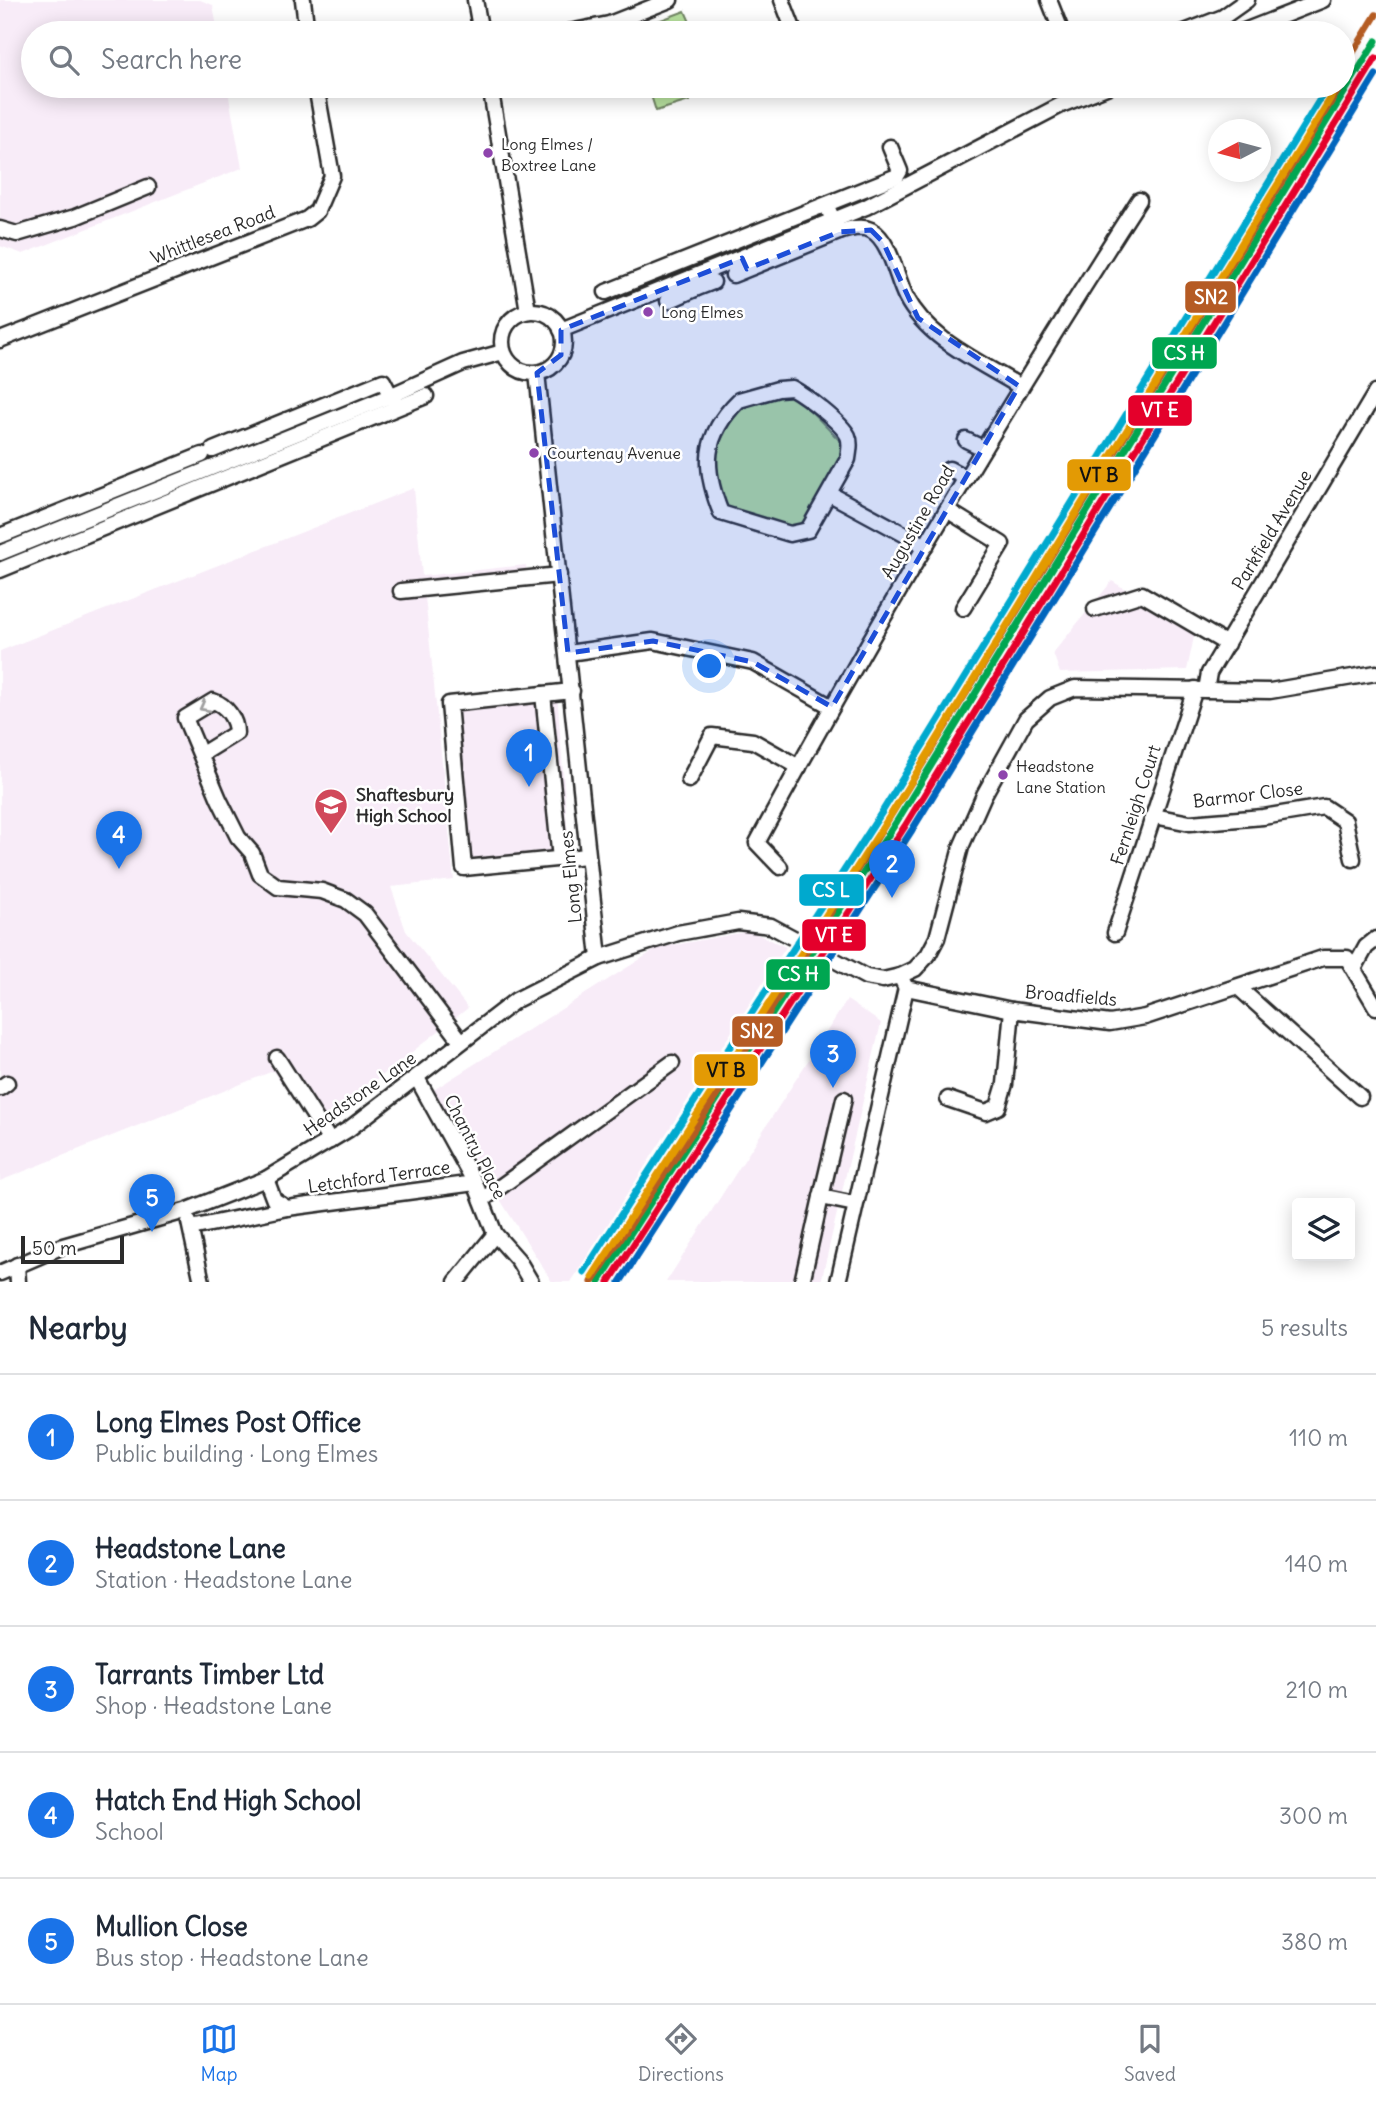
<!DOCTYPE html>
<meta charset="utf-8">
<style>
body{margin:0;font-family:Delius,sans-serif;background:#f2f2f3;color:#1f2937}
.controls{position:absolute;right:21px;bottom:21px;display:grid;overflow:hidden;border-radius:7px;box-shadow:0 4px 18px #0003}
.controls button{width:63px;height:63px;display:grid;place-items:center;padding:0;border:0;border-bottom:2px solid #e0e1e3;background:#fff;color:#1f2937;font:35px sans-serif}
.compass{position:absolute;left:1208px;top:119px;width:63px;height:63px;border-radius:50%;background:#fff;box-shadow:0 4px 18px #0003;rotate:264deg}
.scale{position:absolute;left:21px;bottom:18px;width:103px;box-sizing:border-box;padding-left:7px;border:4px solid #2b2b2b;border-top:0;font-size:19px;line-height:24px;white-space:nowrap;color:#2b2b2b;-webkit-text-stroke:5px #fff;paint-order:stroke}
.you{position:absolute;left:710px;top:667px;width:24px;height:24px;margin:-18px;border:5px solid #fff;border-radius:50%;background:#1a73e8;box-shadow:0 0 0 10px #1a73e833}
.badge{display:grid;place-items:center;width:46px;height:46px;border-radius:50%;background:#1a73e8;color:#fff;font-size:23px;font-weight:700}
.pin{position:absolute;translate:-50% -58px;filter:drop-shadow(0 2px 4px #0008)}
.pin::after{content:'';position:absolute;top:37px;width:24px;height:21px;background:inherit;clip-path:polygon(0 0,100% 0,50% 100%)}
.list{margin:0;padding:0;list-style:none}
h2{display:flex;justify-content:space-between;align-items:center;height:91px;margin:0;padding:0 28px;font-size:30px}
h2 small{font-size:23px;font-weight:400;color:#747a83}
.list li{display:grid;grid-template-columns:46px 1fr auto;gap:21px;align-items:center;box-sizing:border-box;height:126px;padding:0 28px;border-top:2px solid #e0e1e3}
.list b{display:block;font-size:26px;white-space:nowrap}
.list p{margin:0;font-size:23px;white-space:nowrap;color:#747a83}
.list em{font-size:23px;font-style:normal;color:#747a83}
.icon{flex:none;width:38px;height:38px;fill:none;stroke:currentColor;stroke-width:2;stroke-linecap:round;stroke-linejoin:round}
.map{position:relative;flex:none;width:1376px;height:1282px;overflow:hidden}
.search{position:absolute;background:#fff;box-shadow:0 4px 18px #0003;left:21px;right:21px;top:21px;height:77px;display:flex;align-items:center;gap:18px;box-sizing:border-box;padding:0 24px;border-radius:38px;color:#747a83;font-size:26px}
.sheet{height:721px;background:#fff}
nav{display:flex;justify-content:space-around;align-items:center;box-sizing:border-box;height:98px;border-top:2px solid #e0e1e3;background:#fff;font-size:19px;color:#747a83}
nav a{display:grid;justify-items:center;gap:4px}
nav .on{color:#1a73e8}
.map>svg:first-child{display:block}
</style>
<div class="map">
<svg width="1376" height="1282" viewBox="0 0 1376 1282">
<rect width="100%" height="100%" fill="#fff"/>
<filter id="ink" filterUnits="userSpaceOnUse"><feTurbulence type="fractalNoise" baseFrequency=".0143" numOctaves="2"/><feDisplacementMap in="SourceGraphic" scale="14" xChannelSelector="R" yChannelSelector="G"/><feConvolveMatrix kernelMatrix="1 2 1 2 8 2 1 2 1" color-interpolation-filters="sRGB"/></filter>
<g filter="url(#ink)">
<g fill="#f8ecf8">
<polygon points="0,0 200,0 213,5 218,33 33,33 33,86 227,86 242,168 23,254 0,246"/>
<polygon points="414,488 422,576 526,565 528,587 425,597 454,880 391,887 406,931 468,1008 314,1129 273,1071 0,1181 0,651"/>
<polygon points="1112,581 1195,632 1187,670 1060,673 1053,653"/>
<polygon points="557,692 569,853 455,865 442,701"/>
<polygon points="750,931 786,947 571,1282 552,1282 432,1091 658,948"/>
<polygon points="847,1000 881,1023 821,1282 666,1282"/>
</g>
<g fill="#b8e29f" stroke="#728665" stroke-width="2">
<polygon points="685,11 690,22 687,33 626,33"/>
<polygon points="648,86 684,86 689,101 656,111"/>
<polygon points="793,393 848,449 801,529 726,510 712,458 737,409"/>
</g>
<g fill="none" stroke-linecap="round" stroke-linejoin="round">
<g stroke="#2b2b2b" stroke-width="19">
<g id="minor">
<polyline points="303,0 307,33"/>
<polyline points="475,0 481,33"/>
<polyline points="782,0 794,31"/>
<polyline points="1049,0 1062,33"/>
<polyline points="564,33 609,24 670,0"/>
<polyline points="1182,33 1223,17 1247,0"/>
<polyline points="1239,33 1323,0"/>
<polyline points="490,86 528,311"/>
<path d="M829,211l10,21c10,-3 22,-7 32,-2 20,11 25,48 35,67 22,43 73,64 113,89"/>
<polyline points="0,229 17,234 75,217 148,187"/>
<polyline points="733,275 839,232"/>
<polyline points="695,289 713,282"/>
<polyline points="606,292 897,176 900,171 890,147"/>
<polyline points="668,301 695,289 690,278"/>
<circle cx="533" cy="342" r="31"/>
<polyline points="561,330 866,207 1061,105 1109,86"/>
<polyline points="0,340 307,219 317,211 332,176 316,86"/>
<polyline points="537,373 599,958"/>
<path d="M792,388c14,8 49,34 56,48 3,7 1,15 0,23l-40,71 -18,4 -69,-21c-18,-45 -19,-77 18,-113l39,-11z"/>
<polyline points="966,440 983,448"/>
<polyline points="213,450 383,381 395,404"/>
<polyline points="949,469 966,478"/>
<polyline points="830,494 926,546"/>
<polyline points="947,510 1002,544 963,608"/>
<polyline points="0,536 202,455"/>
<polyline points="0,553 390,396 463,363 503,352"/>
<polyline points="0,570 426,396"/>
<polyline points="401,591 559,575"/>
<polyline points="1095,609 1142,594 1227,644"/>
<polyline points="568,653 653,641 753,662 832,707"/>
<polyline points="1206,690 1209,673 1376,392"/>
<polyline points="572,691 449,704 464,868 587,856"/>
<polyline points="543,694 560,859"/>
<path d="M202,754l34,-21c0,-14 -10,-28 -23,-32l-28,17 34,81 19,38 14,16 8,21 18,13 44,4 24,9 19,14 96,127"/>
<polyline points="689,780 712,736 753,741 799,767"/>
<polyline points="1154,816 1190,823 1263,817 1324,807 1345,821 1353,859"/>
<path d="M780,867l-23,-24c119,-220 247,-433 382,-643"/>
<polyline points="1115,933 1195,689"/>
<polyline points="1354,969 1366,947 1376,939"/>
<polyline points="900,976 906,988 1012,1010 1110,1023 1145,1017 1323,958 1347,958 1376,1007"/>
<polyline points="1239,988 1360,1097"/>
<polyline points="277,1058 330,1141"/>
<polyline points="417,1078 475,1183 495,1234 518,1260 531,1282"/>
<polyline points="0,1088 7,1083"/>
<polyline points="844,1099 821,1197 855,1204"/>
<polyline points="948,1099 986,1112 998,1107 1005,1084 1012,1010"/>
<polyline points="266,1179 274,1200 287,1208 475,1183"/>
<polyline points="482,1200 672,1063"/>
<polyline points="189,1222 202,1282"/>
<polyline points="191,1228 287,1208"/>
<polyline points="17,1265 18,1282"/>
<polyline points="0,1273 63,1246 185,1211 266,1179 349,1129 516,1000 599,958 678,933 738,922 771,926 866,977 883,980 900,976 915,969 928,955 937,938 961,847 984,795 1026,719 1050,698 1075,688 1270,691 1376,673"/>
<polyline points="456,1282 495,1234"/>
<polyline points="802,1282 821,1197"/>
<polyline points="838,1282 906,988"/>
</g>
</g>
<use href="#minor" stroke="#fff" stroke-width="14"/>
<g stroke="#fff" stroke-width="12">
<polyline id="rail-1" points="599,1282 897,821 1376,41"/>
</g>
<g stroke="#fff" stroke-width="12">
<polyline id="rail-2" points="609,1282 905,826 1376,58"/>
</g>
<g stroke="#fff" stroke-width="12">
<g id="rail-3">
<polyline points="1343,69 1376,15"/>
<polyline points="592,1282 731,1074 1341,86"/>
</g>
</g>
<g stroke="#fff" stroke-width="12">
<polyline id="rail-4" points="592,1277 890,816 1338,86"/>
</g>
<g stroke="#fff" stroke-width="12">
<polyline id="rail-5" points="620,1282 912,830 1376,75"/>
</g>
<g stroke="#fff" stroke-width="12">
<polyline id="rail-6" points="584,1272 882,812 1328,86"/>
</g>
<use href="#rail-1" stroke="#00a651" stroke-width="7"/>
<use href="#rail-2" stroke="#e4002b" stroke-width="7"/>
<use href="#rail-3" stroke="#b55b24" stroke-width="7"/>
<use href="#rail-4" stroke="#e39a04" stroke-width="7"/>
<use href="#rail-5" stroke="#0065bd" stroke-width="7"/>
<use href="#rail-6" stroke="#00a9ce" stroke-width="7"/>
</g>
<defs><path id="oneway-chevron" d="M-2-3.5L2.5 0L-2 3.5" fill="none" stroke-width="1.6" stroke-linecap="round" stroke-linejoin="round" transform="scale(1.75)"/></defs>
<use stroke="#a0a0a0" href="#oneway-chevron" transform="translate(204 707) rotate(152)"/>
</g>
<path fill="#1d4ed8" fill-opacity="0.2" stroke="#1d4ed8" stroke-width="5" stroke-dasharray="14 9" stroke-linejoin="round" d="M871,230l12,12 35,76 101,68 -187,321 -79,-45 -100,-21 -85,12 -31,-280 24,-18v-25l181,-72 5,11 92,-37z"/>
<defs>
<g id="school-pin" transform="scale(1.75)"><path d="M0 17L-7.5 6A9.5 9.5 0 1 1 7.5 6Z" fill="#d1495b" stroke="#fff"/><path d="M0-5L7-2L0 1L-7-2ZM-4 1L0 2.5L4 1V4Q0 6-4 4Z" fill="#fff"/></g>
</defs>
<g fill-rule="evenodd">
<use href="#school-pin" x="331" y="805"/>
</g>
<g fill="#8e44ad" stroke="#fff" stroke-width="2.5">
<circle cx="488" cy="153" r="6"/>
<circle cx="648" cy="312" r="6"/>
<circle cx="534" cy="453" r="6"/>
<circle cx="1003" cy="775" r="6"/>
</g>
<g text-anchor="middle" stroke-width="5" stroke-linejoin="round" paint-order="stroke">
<g font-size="16" fill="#2b2b2b" stroke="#fff" text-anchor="start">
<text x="501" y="150">Long Elmes /<tspan x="501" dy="21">Boxtree Lane</tspan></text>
<text x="661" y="318">Long Elmes</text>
<text x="547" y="459">Courtenay Avenue</text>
<text x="1016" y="772">Headstone<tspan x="1016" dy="21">Lane Station</tspan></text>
</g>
<g font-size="18" fill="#2b2b2b" stroke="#fff">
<text transform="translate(213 235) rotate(-21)" y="6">Whittlesea Road</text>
<text transform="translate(918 522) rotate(-60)" y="6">Augustine Road</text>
<text transform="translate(1272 530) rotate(-59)" y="6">Parkfield Avenue</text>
<text transform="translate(1248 795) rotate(-7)" y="6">Barmor Close</text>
<text transform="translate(1136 805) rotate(-72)" y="6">Fernleigh Court</text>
<text transform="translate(571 877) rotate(-96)" y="6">Long Elmes</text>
<text transform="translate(1071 996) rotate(5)" y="6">Broadfields</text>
<text transform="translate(360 1094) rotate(-35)" y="6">Headstone Lane</text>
<text transform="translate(475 1147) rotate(63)" y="6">Chantry Place</text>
<text transform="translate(379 1177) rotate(-8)" y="6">Letchford Terrace</text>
</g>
<g font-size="18" font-weight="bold" fill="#2b2b2b" stroke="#fff" text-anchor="start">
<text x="356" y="801">Shaftesbury<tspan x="356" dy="21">High School</tspan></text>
</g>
</g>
<g stroke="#fff" stroke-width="2.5">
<rect x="1184" y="280" width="53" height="34" rx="7" fill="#b55b24"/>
<rect x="1151" y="336" width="67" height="34" rx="7" fill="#00a651"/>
<rect x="1127" y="394" width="66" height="33" rx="7" fill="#e4002b"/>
<rect x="1066" y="458" width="66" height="34" rx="7" fill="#e39a04"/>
<rect x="798" y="873" width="67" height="34" rx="7" fill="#00a9ce"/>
<rect x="801" y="918" width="66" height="34" rx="7" fill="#e4002b"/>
<rect x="765" y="958" width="66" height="33" rx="7" fill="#00a651"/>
<rect x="731" y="1015" width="53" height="33" rx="7" fill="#b55b24"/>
<rect x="693" y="1053" width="66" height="34" rx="7" fill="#e39a04"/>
</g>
<g font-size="19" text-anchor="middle" font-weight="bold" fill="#fff">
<text x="1211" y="304">SN2</text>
<text x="1184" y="360">CS H</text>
<text x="1160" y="417">VT E</text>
<text x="831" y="897">CS L</text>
<text x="834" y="942">VT E</text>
<text x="798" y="981">CS H</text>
<text x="757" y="1038">SN2</text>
</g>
<g font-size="19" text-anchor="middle" font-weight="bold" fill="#111">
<text x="1099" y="482">VT B</text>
<text x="726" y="1077">VT B</text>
</g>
</svg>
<div class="controls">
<button><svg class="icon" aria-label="layers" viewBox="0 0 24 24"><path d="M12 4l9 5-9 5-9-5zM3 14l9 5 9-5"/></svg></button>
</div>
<svg class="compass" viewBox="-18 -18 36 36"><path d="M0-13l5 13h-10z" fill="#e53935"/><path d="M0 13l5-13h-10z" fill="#747a83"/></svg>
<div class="scale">50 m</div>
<div class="you"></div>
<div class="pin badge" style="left:529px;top:787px">1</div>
<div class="pin badge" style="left:892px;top:898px">2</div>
<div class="pin badge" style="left:833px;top:1088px">3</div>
<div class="pin badge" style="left:119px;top:869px">4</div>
<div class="pin badge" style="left:152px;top:1232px">5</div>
<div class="search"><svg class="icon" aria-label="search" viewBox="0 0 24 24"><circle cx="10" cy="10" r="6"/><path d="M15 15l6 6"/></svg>Search here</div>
</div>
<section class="sheet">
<h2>Nearby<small>5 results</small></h2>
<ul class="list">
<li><span class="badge">1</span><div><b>Long Elmes Post Office</b><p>Public building · Long Elmes</p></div><em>110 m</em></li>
<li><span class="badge">2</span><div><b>Headstone Lane</b><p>Station · Headstone Lane</p></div><em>140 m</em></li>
<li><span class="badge">3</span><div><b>Tarrants Timber Ltd</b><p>Shop · Headstone Lane</p></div><em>210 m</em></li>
<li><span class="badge">4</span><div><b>Hatch End High School</b><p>School</p></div><em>300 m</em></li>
<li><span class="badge">5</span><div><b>Mullion Close</b><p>Bus stop · Headstone Lane</p></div><em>380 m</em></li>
</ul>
</section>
<nav>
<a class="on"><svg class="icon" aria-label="map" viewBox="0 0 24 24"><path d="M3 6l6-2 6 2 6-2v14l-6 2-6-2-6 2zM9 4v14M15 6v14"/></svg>Map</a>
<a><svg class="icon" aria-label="directions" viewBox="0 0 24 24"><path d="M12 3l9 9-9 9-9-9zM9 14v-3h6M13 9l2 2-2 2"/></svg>Directions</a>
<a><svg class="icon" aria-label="saved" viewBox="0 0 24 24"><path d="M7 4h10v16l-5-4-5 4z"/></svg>Saved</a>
</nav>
